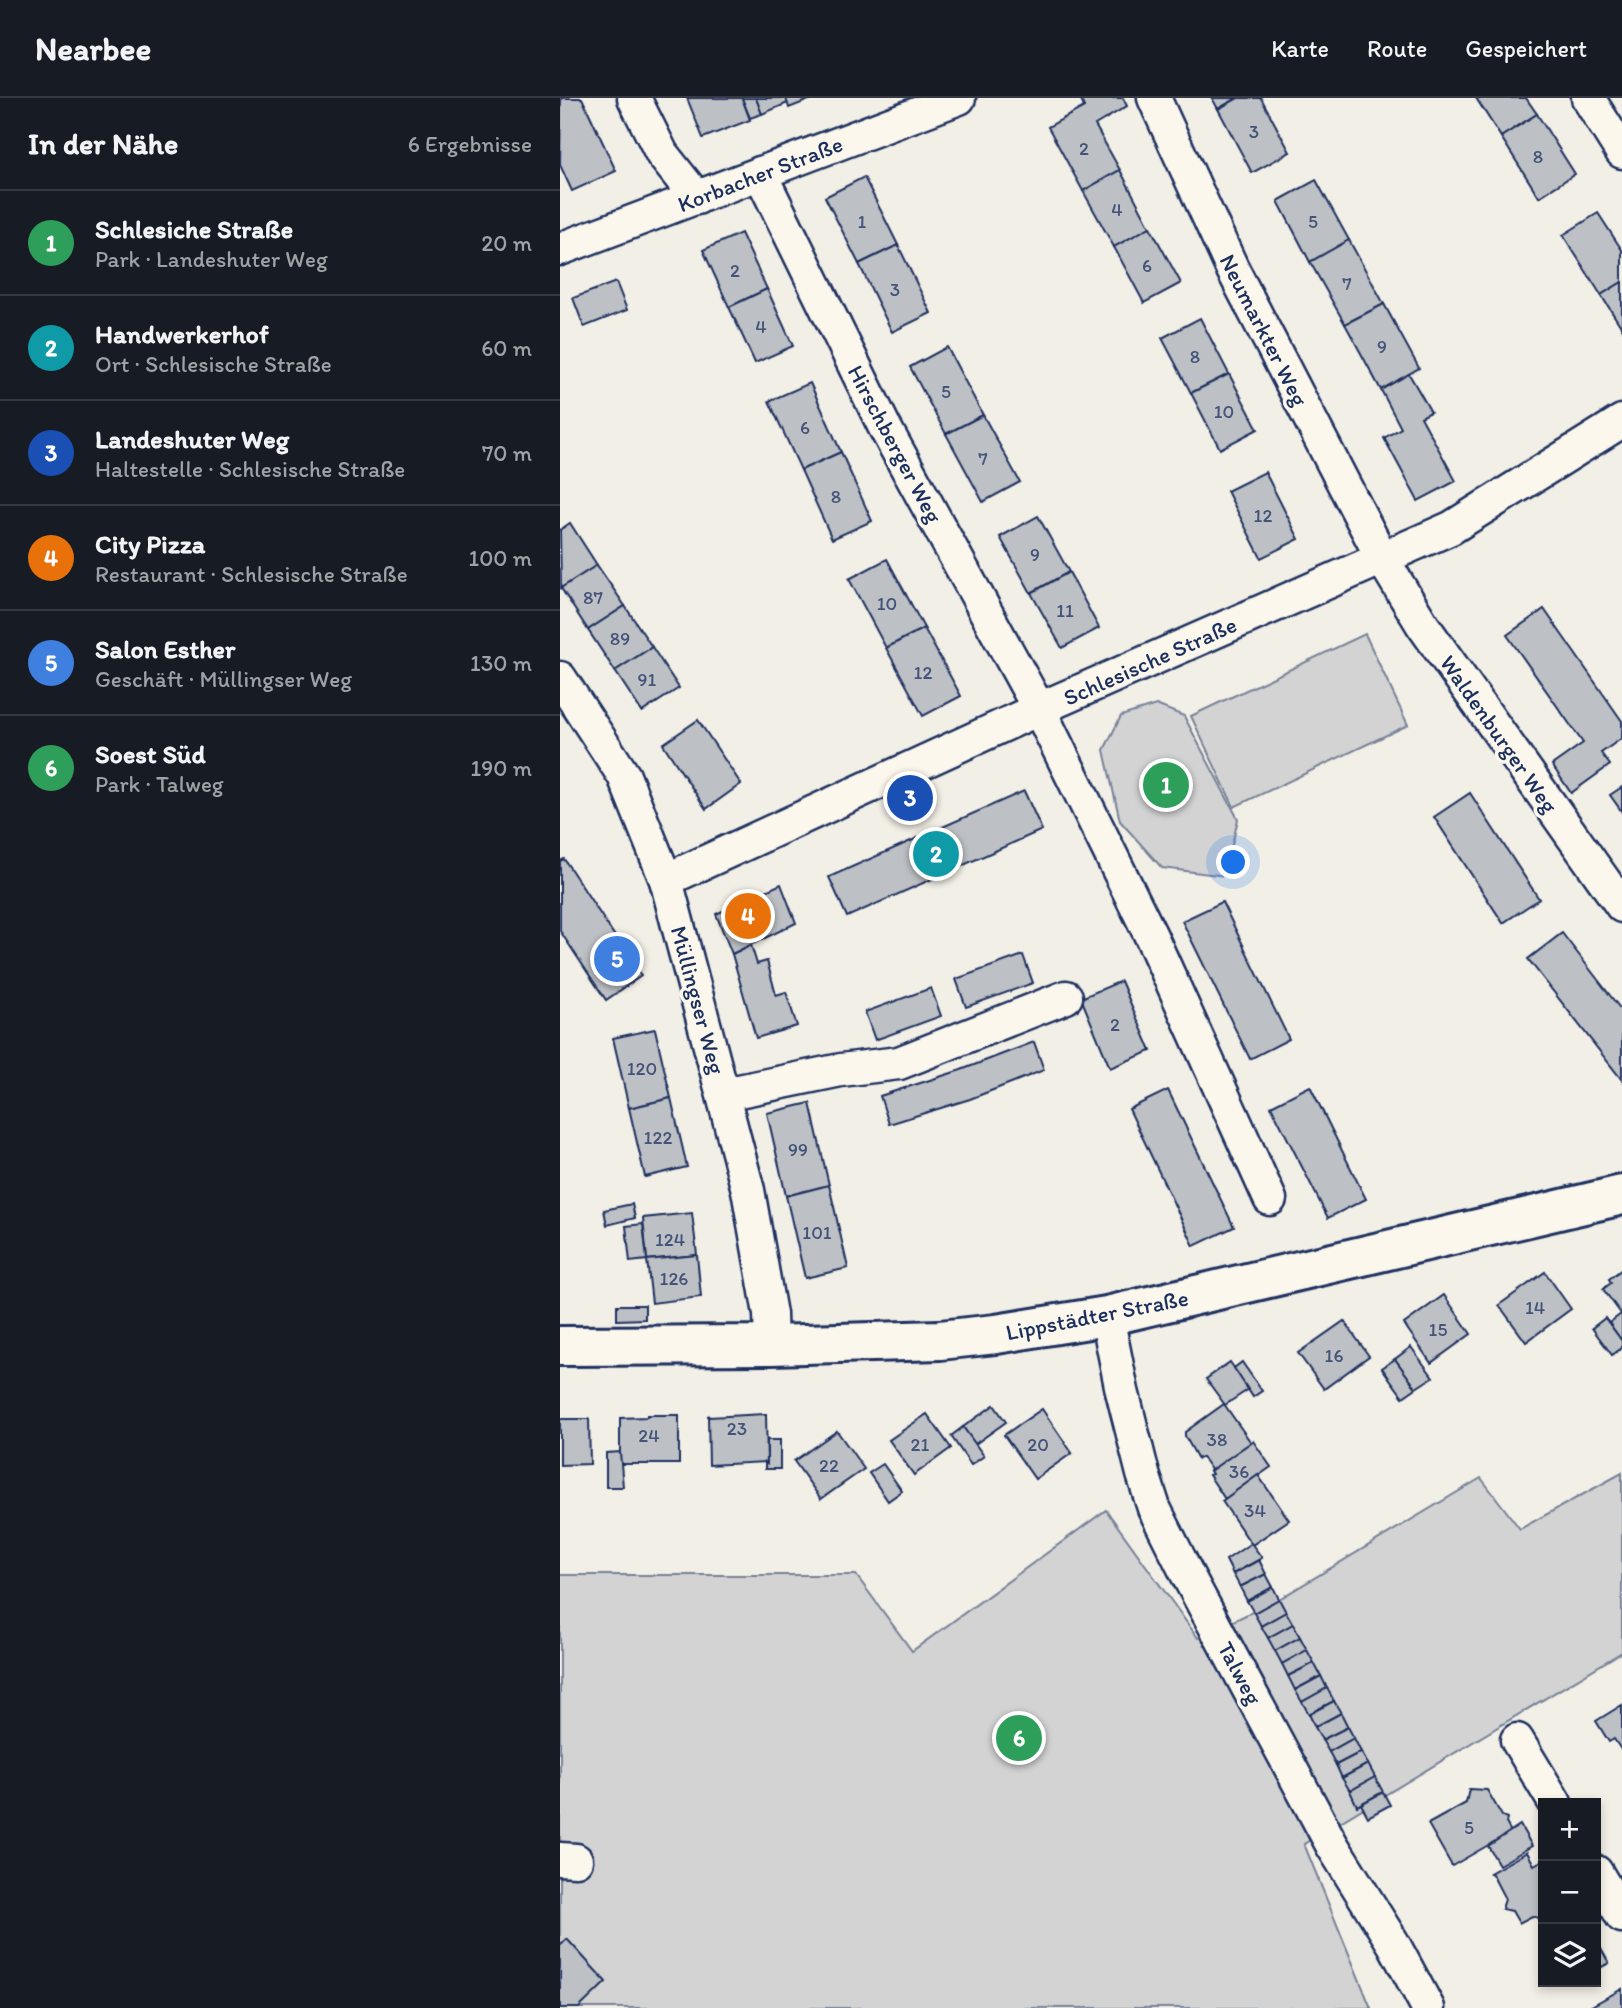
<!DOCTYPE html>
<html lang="de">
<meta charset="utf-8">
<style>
body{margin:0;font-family:Itim,sans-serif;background:#242831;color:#f1f3f6}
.controls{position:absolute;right:21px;bottom:21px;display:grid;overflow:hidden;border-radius:0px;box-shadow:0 4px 10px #0003}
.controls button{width:63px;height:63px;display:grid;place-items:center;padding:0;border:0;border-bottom:2px solid #363941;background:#171b24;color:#f1f3f6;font:35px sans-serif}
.you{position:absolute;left:674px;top:765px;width:24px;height:24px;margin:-18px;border:5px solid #fff;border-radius:50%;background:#1a73e8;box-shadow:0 0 0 10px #1a73e833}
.badge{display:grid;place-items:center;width:46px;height:46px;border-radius:50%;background:#d93025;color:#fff;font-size:23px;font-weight:700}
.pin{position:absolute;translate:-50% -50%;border:4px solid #fff;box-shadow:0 2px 7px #0006}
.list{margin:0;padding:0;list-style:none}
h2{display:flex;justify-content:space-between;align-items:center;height:91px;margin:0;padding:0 28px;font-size:30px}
h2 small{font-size:23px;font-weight:400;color:#9ea1a6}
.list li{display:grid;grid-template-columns:46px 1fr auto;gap:21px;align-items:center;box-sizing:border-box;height:105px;padding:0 28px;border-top:2px solid #363941}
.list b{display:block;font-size:26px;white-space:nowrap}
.list p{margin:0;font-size:23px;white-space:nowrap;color:#9ea1a6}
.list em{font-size:23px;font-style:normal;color:#9ea1a6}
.icon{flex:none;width:38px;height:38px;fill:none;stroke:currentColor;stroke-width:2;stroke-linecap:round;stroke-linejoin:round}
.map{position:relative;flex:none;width:1062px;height:1910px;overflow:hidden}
header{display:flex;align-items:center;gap:42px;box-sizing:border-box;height:98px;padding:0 35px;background:#171b24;border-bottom:2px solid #363941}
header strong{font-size:33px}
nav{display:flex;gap:38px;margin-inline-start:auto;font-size:24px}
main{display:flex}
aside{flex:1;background:#171b24}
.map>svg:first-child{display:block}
</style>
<header>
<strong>Nearbee</strong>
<nav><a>Karte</a><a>Route</a><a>Gespeichert</a></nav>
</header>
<main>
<aside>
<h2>In der Nähe<small>6 Ergebnisse</small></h2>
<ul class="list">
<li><span class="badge" style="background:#2e9e5b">1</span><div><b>Schlesiche Straße</b><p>Park · Landeshuter Weg</p></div><em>20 m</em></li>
<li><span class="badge" style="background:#0f9aa8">2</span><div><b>Handwerkerhof</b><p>Ort · Schlesische Straße</p></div><em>60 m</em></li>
<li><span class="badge" style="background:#1a4fb4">3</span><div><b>Landeshuter Weg</b><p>Haltestelle · Schlesische Straße</p></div><em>70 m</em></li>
<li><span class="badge" style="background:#e8710a">4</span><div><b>City Pizza</b><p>Restaurant · Schlesische Straße</p></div><em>100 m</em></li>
<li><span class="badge" style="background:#3f7fe0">5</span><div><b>Salon Esther</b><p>Geschäft · Müllingser Weg</p></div><em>130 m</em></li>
<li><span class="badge" style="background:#2e9e5b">6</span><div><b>Soest Süd</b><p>Park · Talweg</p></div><em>190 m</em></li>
</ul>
</aside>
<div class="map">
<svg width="1062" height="1910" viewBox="0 0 1062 1910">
<rect width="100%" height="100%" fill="#f2efe6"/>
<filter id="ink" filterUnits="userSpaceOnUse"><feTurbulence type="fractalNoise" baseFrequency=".0143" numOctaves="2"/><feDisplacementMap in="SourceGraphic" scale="14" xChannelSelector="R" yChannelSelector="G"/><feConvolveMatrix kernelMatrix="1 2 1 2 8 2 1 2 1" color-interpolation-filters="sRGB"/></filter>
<g filter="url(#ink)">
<g fill="#d2d3d2" stroke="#768198" stroke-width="2">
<polygon points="805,536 848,627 674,709 631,618"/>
<polygon points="596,607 624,618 678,721 665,778 602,770 560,723 544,652 561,618"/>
<polygon points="1062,1375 1062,1554 744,1746 811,1910 0,1910 0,1477 296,1477 352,1553 546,1412 638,1540 719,1501 921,1380 960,1431"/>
</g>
<g fill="#bdc0c4" stroke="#1b2f5e" stroke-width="2">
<polygon points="1,0 22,0 56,73 12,93 0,67"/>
<polygon points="127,0 182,0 190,22 143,40"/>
<polygon points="182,0 196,0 202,16 190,20"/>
<polygon points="196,0 226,0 228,5 202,16"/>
<polygon points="226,0 254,0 229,10"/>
<polygon points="563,0 567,8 535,27 560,72 523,93 488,29 524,9 520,0"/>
<polygon points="652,0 678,0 658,11"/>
<polygon points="678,0 701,0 730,54 692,75 658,11"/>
<polygon points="916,0 966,0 977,16 941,39"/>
<polygon points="977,16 1015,76 979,99 941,39"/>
<polygon points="560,72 590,129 554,149 523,93"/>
<polygon points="304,79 338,147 299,166 265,99"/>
<polygon points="756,82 789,142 750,164 718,103"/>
<polygon points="1038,115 1062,152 1062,184 1041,197 1003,137"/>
<polygon points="590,129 621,185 584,205 554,149"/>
<polygon points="181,135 207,191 169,209 143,152"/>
<polygon points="789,142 824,206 785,226 750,164"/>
<polygon points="338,147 371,215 332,234 299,166"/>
<polygon points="56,184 67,212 24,229 13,200"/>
<polygon points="1062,184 1062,230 1041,197"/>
<polygon points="207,191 233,248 195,265 169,209"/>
<polygon points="824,206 859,270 821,292 785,226"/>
<polygon points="640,220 669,276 631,295 602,240"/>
<polygon points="387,249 423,317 386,336 350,269"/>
<polygon points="669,276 698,331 660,351 631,295"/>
<polygon points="849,276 871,314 861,319 896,383 858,403 824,340 841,330 821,292"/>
<polygon points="250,285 281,354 241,372 209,303"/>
<polygon points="423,317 460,384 423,404 386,336"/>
<polygon points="281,354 312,423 272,441 241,372"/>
<polygon points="705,374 739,441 701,460 667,393"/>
<polygon points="478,418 509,474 471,495 440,439"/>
<polygon points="10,425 37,467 1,490 0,432"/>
<polygon points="327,461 364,530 326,550 289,481"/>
<polygon points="37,467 65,508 28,532 1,490"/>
<polygon points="509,474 539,530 502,550 471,495"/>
<polygon points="65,508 92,549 55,573 28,532"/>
<polygon points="984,511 1062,623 1062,640 1041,655 1050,667 1011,695 992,667 1023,645 947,537"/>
<polygon points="364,530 401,598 363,618 326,550"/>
<polygon points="92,549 119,590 82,614 55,573"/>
<polygon points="138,622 181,686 146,711 103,646"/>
<polygon points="1062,689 1062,714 1050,697"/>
<polygon points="464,693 482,732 287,819 269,779"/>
<polygon points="910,695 979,801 943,825 874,719"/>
<polygon points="4,761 81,878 46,902 0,833 0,763"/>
<polygon points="221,786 236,825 172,856 156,816"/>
<polygon points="662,804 729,941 690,961 622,823"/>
<polygon points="1002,835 1062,913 1062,982 968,861"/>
<polygon points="191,847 197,866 207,863 216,897 226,894 237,928 196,940 172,856"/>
<polygon points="463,857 473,885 406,909 396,881"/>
<polygon points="561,883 591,953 550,970 521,900"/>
<polygon points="371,890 381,918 315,942 305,914"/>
<polygon points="95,931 111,1000 69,1010 53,940"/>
<polygon points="474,944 484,972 410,1001 329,1026 320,998 401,972"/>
<polygon points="750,988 806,1101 768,1120 711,1008"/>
<polygon points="608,992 674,1129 634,1148 569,1011"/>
<polygon points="111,1000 127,1069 85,1079 69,1010"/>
<polygon points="250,1005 269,1087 226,1098 207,1015"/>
<polygon points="269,1087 288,1170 245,1180 226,1098"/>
<polygon points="72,1106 75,1120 47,1127 44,1112"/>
<polygon points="132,1115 137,1157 87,1162 83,1120"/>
<polygon points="83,1126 87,1162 70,1164 66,1128"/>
<polygon points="137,1157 141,1199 92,1205 87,1162"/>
<polygon points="1062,1171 1062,1217 1043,1191 1051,1185 1049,1181"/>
<polygon points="985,1174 1011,1211 966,1244 939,1207"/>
<polygon points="884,1197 911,1236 871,1265 844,1226"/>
<polygon points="57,1207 85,1207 85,1221 57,1222"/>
<polygon points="1061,1216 1062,1217 1062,1243 1049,1225"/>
<polygon points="1045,1220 1062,1243 1062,1250 1052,1257 1032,1230"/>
<polygon points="784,1223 809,1258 764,1291 738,1255"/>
<polygon points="851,1249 873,1279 856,1290 835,1261"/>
<polygon points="835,1261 856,1290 843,1299 822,1270"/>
<polygon points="670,1264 689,1291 665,1307 646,1281"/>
<polygon points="682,1264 702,1293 693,1299 674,1270"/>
<polygon points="664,1306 692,1346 652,1373 642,1359 638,1361 625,1338 625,1334"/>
<polygon points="434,1307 446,1324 415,1346 403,1329"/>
<polygon points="482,1311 512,1355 475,1381 444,1337"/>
<polygon points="205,1316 206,1316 207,1366 206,1364 149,1367 148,1317 149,1319"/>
<polygon points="367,1316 391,1350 354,1377 329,1342"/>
<polygon points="87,1317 119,1317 119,1366 60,1366 60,1320 87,1319"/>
<polygon points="0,1321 29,1321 30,1366 0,1367"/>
<polygon points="403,1329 424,1358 411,1367 391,1338"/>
<polygon points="277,1333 304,1371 261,1401 234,1363"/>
<polygon points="207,1342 220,1342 220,1371 205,1371 205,1364 207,1366"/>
<polygon points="693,1343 711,1369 665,1401 649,1377 652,1376 650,1373"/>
<polygon points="60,1354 63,1389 46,1389 46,1355"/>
<polygon points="323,1366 342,1393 328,1403 309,1375"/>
<polygon points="698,1377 729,1422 692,1447 662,1403"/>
<polygon points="691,1445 702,1460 673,1476 666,1462"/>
<polygon points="699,1462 706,1476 680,1489 673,1476"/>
<polygon points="706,1476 713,1489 687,1503 680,1489"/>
<polygon points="713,1489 719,1501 694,1515 687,1503"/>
<polygon points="719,1501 726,1514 701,1528 694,1515"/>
<polygon points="726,1514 733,1526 708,1540 701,1528"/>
<polygon points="733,1526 740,1539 715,1553 708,1540"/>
<polygon points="740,1539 747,1552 722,1566 715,1553"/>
<polygon points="747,1552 754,1565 728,1578 722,1566"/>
<polygon points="754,1565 761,1578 735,1592 728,1578"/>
<polygon points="761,1578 767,1590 742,1604 735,1592"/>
<polygon points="767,1590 774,1603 749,1616 742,1604"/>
<polygon points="774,1603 781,1615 755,1629 749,1616"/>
<polygon points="1062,1607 1062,1653 1054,1641 1049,1644 1036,1623"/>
<polygon points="781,1615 788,1629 762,1642 755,1629"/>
<polygon points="788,1629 794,1640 769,1654 762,1642"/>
<polygon points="794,1640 801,1654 776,1667 769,1654"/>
<polygon points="801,1654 808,1666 782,1680 776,1667"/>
<polygon points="808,1666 815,1679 790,1693 782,1680"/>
<polygon points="815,1679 823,1694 797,1708 790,1693"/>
<polygon points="909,1691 927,1692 942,1718 947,1720 946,1725 951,1734 892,1768 868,1726 906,1705"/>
<polygon points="823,1694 830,1707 808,1719 801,1706"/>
<polygon points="960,1727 972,1748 939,1767 928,1748"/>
<polygon points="967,1754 974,1767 983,1762 983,1815 982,1821 972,1818 959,1825 952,1813 942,1811 945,1801 932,1776 930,1775"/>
<polygon points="7,1841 46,1884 19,1910 0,1910 0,1848"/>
<polygon points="1036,1842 1049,1865 1036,1872"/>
<polygon points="1062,1891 1062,1910 1028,1910"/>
</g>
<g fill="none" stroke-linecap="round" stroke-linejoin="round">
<g stroke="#1b2f5e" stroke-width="37">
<g id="minor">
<polyline points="74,0 102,56 137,100"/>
<polyline points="594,0 672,170 822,460 862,526 1062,808"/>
<polyline points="1028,0 1062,54"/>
<polyline points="200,75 324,328 479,611 591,838 710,1101"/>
<polyline points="0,151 399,0"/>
<polyline points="0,580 64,678 106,782 188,1092 210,1216 211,1247"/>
<polyline points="106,782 479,611 891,430 1062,323"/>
<polyline points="164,996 281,972 339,965 506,899"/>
<polyline points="547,1218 562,1293 583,1376 594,1410 627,1476 772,1747 833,1845 868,1910"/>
<polyline points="957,1642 995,1705"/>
<polyline points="0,1761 16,1762"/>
<polyline points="1036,1774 1062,1818"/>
</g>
</g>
<g stroke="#1b2f5e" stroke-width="44">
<polyline id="major" points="0,1248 211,1247 380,1242 436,1236 547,1218 1062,1097"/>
</g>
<use href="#minor" stroke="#fbf7ec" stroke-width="32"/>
<use href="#major" stroke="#fbf7ec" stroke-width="38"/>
</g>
</g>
<g text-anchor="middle" stroke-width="7" stroke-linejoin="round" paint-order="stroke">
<g font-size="19" fill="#445378">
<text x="694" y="40">3</text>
<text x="524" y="57">2</text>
<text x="978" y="65">8</text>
<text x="557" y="118">4</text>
<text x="302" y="130">1</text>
<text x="753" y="130">5</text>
<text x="587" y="174">6</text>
<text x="175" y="179">2</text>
<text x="787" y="192">7</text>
<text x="335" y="198">3</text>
<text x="201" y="235">4</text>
<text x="822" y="255">9</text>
<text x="635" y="265">8</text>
<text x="386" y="300">5</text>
<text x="664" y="320">10</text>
<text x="245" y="336">6</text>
<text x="423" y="367">7</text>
<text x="276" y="405">8</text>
<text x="703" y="424">12</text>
<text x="475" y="463">9</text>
<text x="33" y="506">87</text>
<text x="327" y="512">10</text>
<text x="505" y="519">11</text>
<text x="60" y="547">89</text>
<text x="363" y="581">12</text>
<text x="87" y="588">91</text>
<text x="555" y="933">2</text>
<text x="82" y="977">120</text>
<text x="98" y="1046">122</text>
<text x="238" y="1058">99</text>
<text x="257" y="1141">101</text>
<text x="110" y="1148">124</text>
<text x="114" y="1187">126</text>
<text x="975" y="1216">14</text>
<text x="878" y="1238">15</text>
<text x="774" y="1264">16</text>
<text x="177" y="1337">23</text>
<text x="89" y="1344">24</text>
<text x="657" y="1348">38</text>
<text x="360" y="1353">21</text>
<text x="478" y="1353">20</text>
<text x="269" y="1374">22</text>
<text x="679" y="1380">36</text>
<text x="695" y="1419">34</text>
<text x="909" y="1736">5</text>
</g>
<g font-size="23" fill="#1b2f5e" stroke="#fbf7ec">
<text transform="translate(200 76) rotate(-21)" y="8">Korbacher Straße</text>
<text transform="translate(704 232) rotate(63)" y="8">Neumarkter Weg</text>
<text transform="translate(335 346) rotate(62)" y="8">Hirschberger Weg</text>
<text transform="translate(590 563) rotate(-24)" y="8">Schlesische Straße</text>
<text transform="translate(939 636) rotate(55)" y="8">Waldenburger Weg</text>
<text transform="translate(138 902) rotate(75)" y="8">Müllingser Weg</text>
<text transform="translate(537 1217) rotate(-11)" y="8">Lippstädter Straße</text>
<text transform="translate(680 1575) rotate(62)" y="8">Talweg</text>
</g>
</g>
</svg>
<div class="controls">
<button>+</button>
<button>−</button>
<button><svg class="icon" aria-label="layers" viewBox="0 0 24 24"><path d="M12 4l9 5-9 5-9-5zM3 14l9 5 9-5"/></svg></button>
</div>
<div class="you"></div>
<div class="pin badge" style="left:606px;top:687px;background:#2e9e5b">1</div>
<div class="pin badge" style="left:376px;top:756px;background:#0f9aa8">2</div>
<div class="pin badge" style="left:350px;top:700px;background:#1a4fb4">3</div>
<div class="pin badge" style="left:188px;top:818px;background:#e8710a">4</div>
<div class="pin badge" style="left:57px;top:861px;background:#3f7fe0">5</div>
<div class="pin badge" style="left:459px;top:1640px;background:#2e9e5b">6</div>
</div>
</main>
